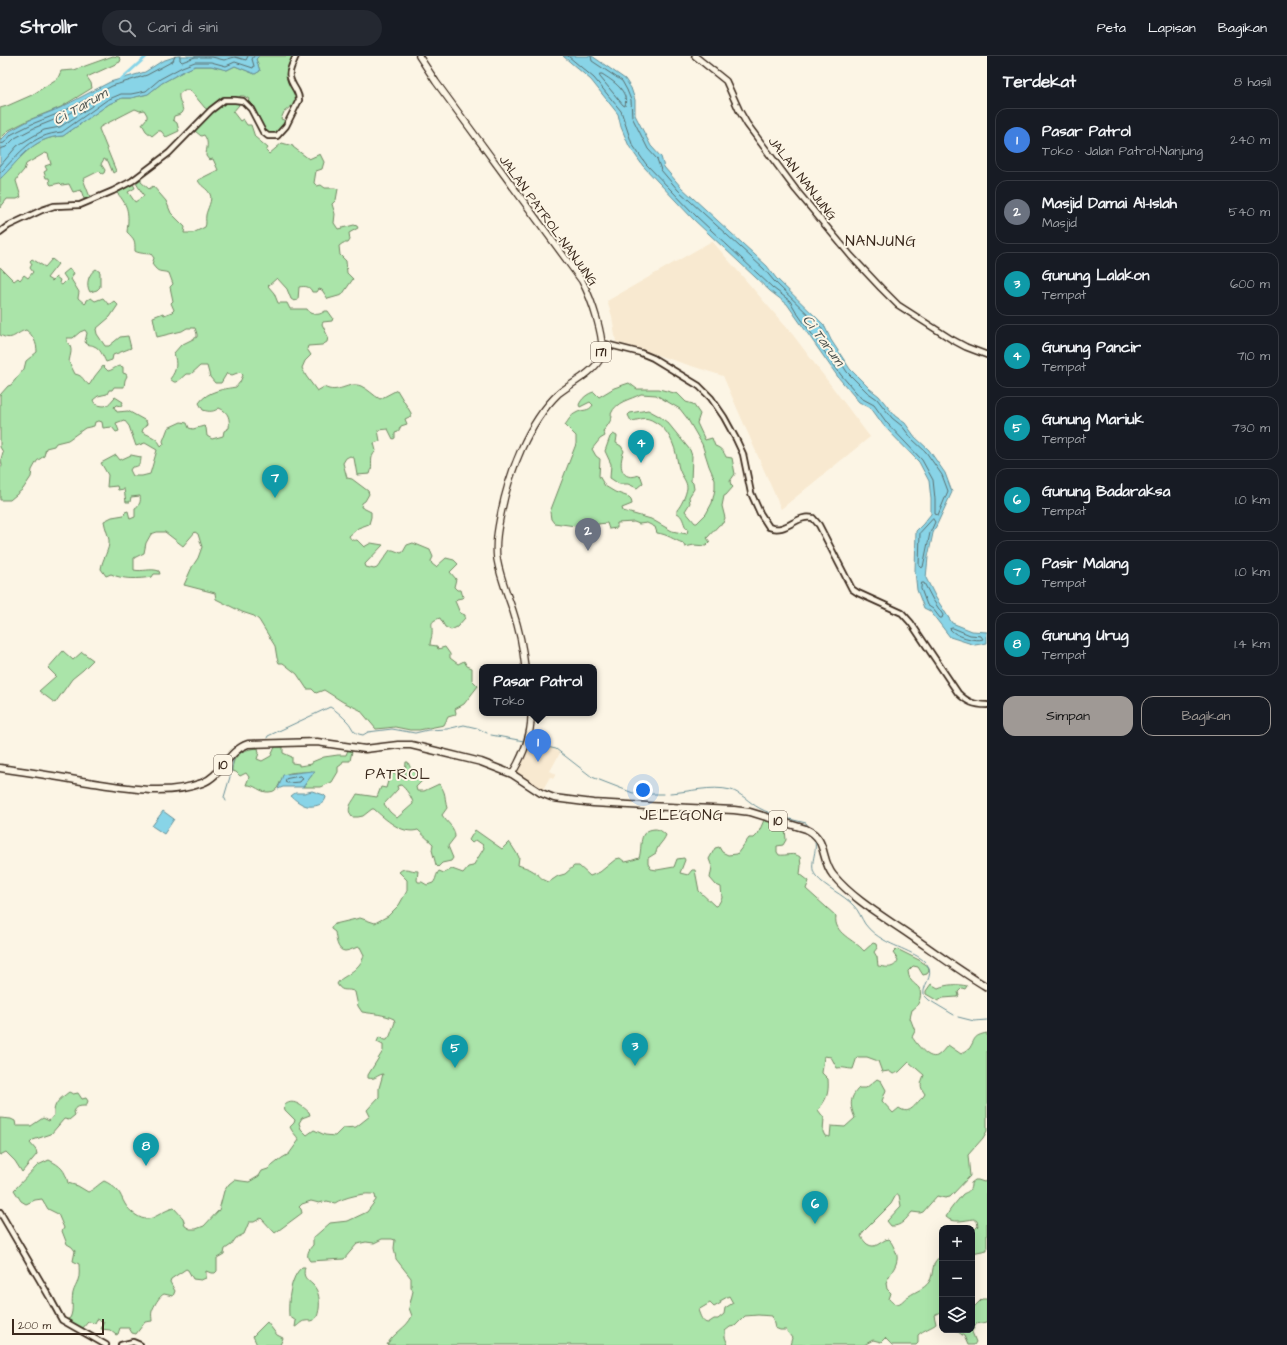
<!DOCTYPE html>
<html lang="id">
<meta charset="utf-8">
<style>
body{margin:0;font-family:"Architects Daughter",sans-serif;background:#242831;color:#f1f3f6}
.controls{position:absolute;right:12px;bottom:12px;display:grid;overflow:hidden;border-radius:8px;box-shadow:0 4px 16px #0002}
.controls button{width:36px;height:36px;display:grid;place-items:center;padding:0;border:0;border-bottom:1px solid #363941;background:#171b24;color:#f1f3f6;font:20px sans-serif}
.scale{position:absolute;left:12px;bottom:10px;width:92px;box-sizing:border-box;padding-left:4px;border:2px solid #3b2a1e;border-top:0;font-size:11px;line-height:14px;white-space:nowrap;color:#3b2a1e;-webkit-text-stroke:3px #fcf5e5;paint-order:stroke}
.you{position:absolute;left:643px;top:734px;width:14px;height:14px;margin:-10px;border:3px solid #fff;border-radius:50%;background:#1a73e8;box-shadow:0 0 0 6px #1a73e833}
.badge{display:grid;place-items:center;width:26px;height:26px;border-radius:50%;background:#9f9995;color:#fff;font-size:13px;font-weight:700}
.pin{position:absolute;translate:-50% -33px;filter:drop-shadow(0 1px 2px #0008)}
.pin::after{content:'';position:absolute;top:21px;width:14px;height:12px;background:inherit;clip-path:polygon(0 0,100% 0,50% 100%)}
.popup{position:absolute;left:479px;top:608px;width:118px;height:52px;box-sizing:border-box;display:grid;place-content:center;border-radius:8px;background:#171b24;filter:drop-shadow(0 1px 3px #0005);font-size:13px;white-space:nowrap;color:#9ea1a6}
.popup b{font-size:15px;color:#f1f3f6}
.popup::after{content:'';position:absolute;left:50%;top:100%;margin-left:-8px;border:8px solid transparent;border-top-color:#171b24}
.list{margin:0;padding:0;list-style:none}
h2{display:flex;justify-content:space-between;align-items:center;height:52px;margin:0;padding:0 16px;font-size:17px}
h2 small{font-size:13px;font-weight:400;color:#9ea1a6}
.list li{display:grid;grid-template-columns:26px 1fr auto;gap:12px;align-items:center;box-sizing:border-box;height:64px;margin:0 8px 8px;padding:0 8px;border:1px solid #363941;border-radius:12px}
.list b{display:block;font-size:15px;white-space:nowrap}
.list p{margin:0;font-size:13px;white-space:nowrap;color:#9ea1a6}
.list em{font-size:13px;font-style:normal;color:#9ea1a6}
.actions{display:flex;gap:8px;padding:12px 16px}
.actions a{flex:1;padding:9px 0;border:1px solid #9f9995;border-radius:12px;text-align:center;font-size:14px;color:#9f9995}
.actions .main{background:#9f9995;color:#111}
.icon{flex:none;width:22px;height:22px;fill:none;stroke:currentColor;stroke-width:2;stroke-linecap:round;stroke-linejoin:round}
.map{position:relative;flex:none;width:987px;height:1289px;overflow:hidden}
header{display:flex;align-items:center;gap:24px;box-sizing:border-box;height:56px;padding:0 20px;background:#171b24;border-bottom:1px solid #363941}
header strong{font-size:19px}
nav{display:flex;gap:22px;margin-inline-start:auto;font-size:14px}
.search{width:280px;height:36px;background:#242831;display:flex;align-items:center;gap:10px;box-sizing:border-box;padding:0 14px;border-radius:22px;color:#9ea1a6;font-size:15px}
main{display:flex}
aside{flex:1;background:#171b24}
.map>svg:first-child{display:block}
</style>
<header>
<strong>Strollr</strong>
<div class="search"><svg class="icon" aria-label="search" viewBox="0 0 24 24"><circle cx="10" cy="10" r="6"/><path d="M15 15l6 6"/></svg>Cari di sini</div>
<nav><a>Peta</a><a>Lapisan</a><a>Bagikan</a></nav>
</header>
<main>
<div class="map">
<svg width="987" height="1289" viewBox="0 0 987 1289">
<rect width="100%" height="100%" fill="#fcf5e5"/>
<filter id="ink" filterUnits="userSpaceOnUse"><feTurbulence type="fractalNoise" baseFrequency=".025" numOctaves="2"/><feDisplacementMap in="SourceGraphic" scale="8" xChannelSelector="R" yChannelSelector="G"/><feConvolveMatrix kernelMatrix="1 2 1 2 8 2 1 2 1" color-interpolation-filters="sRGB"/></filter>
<g filter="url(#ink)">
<g fill="#f8e9d0">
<polygon points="712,185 793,279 870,381 781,453 723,320 616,286 612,260 607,245"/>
<polygon points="530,688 555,693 560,697 550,715 556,718 553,723 550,721 542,735 515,717"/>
</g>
<g fill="#aae4a9" stroke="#728764" fill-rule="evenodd">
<polygon points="113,0 119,1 121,3 120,6 87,21 91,27 92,32 61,51 29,64 9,74 0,83 0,52 7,50 32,39 58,22 61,15 74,14"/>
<path d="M259,0h35l-6,21 2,9 8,12 -5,9h-3l-6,5 -3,7 5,2c-1,4 -3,5 -6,8 -3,3 1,2 -3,4 -15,9 -21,-25 -29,-32l1,-2 -5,-3h-4l-2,6 1,3 -6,7 7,9 3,-2 4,6h4l4,12 13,11 -2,3 3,3 13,-11 11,3v1l16,12 11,-5 4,8 -2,7 -6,2 -2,12 3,3 4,-1 4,3h10l3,1 -2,11 -4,4 3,10 -1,9 4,6 16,-4 3,1 1,2 -9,5 1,7 -2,3h-5l-4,3 1,9 6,6 1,12 6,6 -11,16 -14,4 -6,-9 -3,-1 -2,3h-5c-2,-6 -7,-6 -13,-5l-1,13 -4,1 -3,-2 -4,-10 -10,-11 -9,8 6,7 4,10h9l3,6h17l3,4c6,2 10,2 15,-2h3l5,7 -1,3 -9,1 -1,2 6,13 -1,5 -5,3 -14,1 -1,3 4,6 -6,6 -3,7 4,8 11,15 7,-4c14,8 24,-6 37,-1 7,3 13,10 19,13l17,-9 14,23v3l-6,3 2,5 -6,2 -3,6 -3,1v5l-2,1 -5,-10 -10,1 2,11 -6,2 2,8c-8,7 -2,14 -6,23l-13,1 -3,-17 -4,-2 -4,2 -3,5 4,15 5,1 16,12 1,3 -4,7 -3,2 -1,4 10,5v5l-2,7 -11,4 -9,8c2,4 4,5 8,4l7,7 7,-4 12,2 -18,19 1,3 8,2 3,-1 13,-18h3l8,3 2,-1 4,-7 6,-2 17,7 3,7 -2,4 1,3 4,3 10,-9 8,2 4,4 -8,8 6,7 -2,8 3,3h4l2,7 -1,1 -5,1 -2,2 5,12 5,2v3l-8,9 -6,3 -6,-3 -5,-9c-12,4 -7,6 -8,16 0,3 -2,7 -2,11l7,1 1,3 7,-2 5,7v4l8,6 6,-3 3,5 5,2v12l6,6 -14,18 -9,5 1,4 -1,2 -7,2 -4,8 -25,5h-9l-15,-3 -19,2 -16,-19 -17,-8 -19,-12 -8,3 -4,-4h-5l-10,-15 -14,-11h-4l-2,-5 -2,-12 -16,-26 -5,-4 -12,-4 -26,-13 -1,-6 -31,-8 8,-18 6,-9 4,-11 -4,-13 -3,-2 -12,14 -18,-14h-8l-6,2 -5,9 -2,10 -10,5v12c8,2 17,-2 25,1l1,3h-6l-2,3c-13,2 -29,3 -41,-3l-5,2 -5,-7c1,-10 9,-19 8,-29 -1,-6 -4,-12 -5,-19l8,-4 12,-2 1,-3 3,-1 2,8 5,-2v-9c5,-3 6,-7 5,-12l-9,1 -1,5h-4l-2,-13 -6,1 -1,-4 -10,1 1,-12 -7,-12 15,-8 4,5 11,-5 10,2c0,7 -2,10 -9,10l-2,3 3,6h9l8,-2 7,-24 -12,-7 -9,3 -7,-20 -5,-6 -8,3 3,8 -3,1 -4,-5 -9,1 -1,-6 -3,-1 -4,1 -1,4 -9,2 -17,12 -12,3 -2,3 -8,2 -2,8 -7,5 -5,9 -1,7 -8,12 -13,11h-10v-31l2,-3 -1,-7 2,-7 -3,-5v-52l8,-9 3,-1 13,-16 2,-8 11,-9c0,-9 -4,-17 -11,-22 -11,3 -13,12 -26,5v-68l14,14 4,-3 2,2 4,-5 4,3 5,-6 -3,-4 2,-4 -2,-3 2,-2 13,8 7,-8 6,5 -11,14 5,3 4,-4 4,3 -1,3 3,2 5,-5 -4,-6 6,-5 5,4 -3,6 8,13 -1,6 7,6 1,-1 1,-3 4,-2 4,3 8,-3 5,6h2l4,-3 4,4 -8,12 -14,12 1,5 8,12h4l11,-9 8,-1 3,12 -18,7 -1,5 -6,2c-3,-6 -6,-14 -12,-16 -4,-2 -6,0 -9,-4l2,-9 -2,-3 -5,2 -7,6h-6v4c7,7 3,12 2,20l6,12c9,2 7,6 14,11l1,-1 5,-8 8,-10 5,5c6,-1 9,-7 15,-4v6l3,1 1,2 -2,4 -1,7h-10l-2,3h-3l-2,4 -9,2 -5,4 2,4c12,4 12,2 20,-7l8,5 -2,4 -5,-1 -2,2 3,5 11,-1 18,10 1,3 -4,5 -1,3c8,4 17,6 19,15l3,-3 -1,-3 5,-13 13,-6 6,1 2,5 4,1 11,-3 2,2 1,8 5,3 11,-3 1,-5 5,-3c1,-9 0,-16 -10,-20 -5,4 -10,4 -16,2l-4,-7c8,-12 25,-14 37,-16l4,-5 3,-7 -3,-3 -8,3 -5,-2 -6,10h-6l-5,-6 -3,-11h-7l-9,8h-5l-9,8h-3l-4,-3c7,-9 7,-15 4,-26l7,-8 16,-8v-3l-2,-6h-8l-5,3 -25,6 -4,-20 10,-4 1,2 8,-3 2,-2 -3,-7 2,-2 -3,-14 3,-3 -4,-11c-10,-3 -10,1 -17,-9l2,-6 -3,-4c-4,0 -14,-1 -16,-3 0,-11 0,-11 -8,-19 2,-18 2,-26 -10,-39l16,-9 2,4 -7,4 7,10 9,-6 -8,-13 5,-4v3l8,7 4,-3 13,15 5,12 14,14 -1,6h9l12,-6c2,-4 0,-7 1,-12 1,-6 7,-15 4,-21 -3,-6 -10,-8 -12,-14l20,-10 -5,-11 -4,1 -3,-4c0,-8 4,-13 -2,-21l-3,1 -6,-5 13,-13 -1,-9 -2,-1 -15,-18h-6l-5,4c-1,6 4,12 4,18l-2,2 -7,2 -1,4 4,3 2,8 -13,6 -5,-6h-3l-6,5 -6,-5 -4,-7 5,-6v-3l-3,-5 -4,1 -5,-2 -35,18 -1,2 17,42 -3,2 -5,-12 -4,-2 -3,5 4,6 -1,3 -2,1 -3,-3 -16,8 7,18 -6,2 -3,-9 -8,2 -4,-8 -7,1 -2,-2 -9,2 -1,-1 -1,-6h-3l-2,-6 3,-2 -2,-4 6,-2 -3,-10 -3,-1 -19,11 -2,6 -6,7 -2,4 5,16 -4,2h-10l-7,9v-29c19,-19 33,-42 63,-43l46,-32 13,-6h9l17,-4 14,-11 22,-12 11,-5h16l16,4 8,-4 20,8 5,-3 -4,-12z"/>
<path d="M96,213l4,3v15l-3,3 -7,2c-5,-8 -1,-19 6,-23z"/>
<path d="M629,327l8,6h22l19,5 8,8 7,2 7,10 -3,9 8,17 7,-2 3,8c6,2 9,6 11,11l6,1 3,16 -5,7 1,4 2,2 -7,8 -2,1 -2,10 3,12 -2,5 -4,2 -12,13 3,4 -4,4 -12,-1 -9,2 -2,-4c-9,-3 -16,-9 -26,-10l-2,-6 -8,-4 -8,1 -5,-2 -17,1v5l-8,1 -2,-6 -9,1 -1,5 -43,-6 -3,-4 -1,-7 26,-68v-8l-11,-11c3,-4 6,-10 11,-12 6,-4 13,-1 17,-8l-3,-3 -10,5 -1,-2c2,-6 9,-12 15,-13l5,5 15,-9zM641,338l15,1 24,14 7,9 15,26 7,22 6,14v9l-3,14 -6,11 -9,9h-2l-10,-12 5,-8 -1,-6 5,-8 -1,-6 -2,-2 1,-25 -2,-6 -22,-27 -9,-7 -11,-6 -18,3 -2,2 3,6c11,-1 13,-6 24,1 13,7 20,23 22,37 1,4 1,8 3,12 2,6 7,10 7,17 -1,7 -6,18 -10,22v3c6,3 6,9 9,15l2,1 -1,5 -15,-3 -21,-12 -28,-8 -1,-3 10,-4 -1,-5 -2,-2 -14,-5 -10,-6 -6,-10 1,-17 -4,-3 -4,-7 8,-10 5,-3 -2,-5c4,-4 7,-9 9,-14l-1,-3c5,-13 19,-14 30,-20z"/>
<path d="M613,378l4,2 -1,7 5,3 3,5c-6,14 -3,31 15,24l2,2 2,6 -6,5 -9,-4h-9l-9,-6 1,-14 -6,-13 5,-14z"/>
<polygon points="63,595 73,604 82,596 93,604 83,614 72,623 55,647 39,635 56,620 48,612"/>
<path d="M275,691h8v6l9,4v6l7,1v2l13,-2v-2l12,-5 14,-2h8l2,-5 4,1 -2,10h-7l-2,4 -3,2v5l-6,10 -11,5h-18l2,-4 8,-9 -1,-3c-8,2 -17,0 -25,3 -9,4 -6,18 -18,18 -9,1 -14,-8 -23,-7l3,-8 -3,-4 -6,3 -4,-4 -4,-1c0,-16 11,-22 26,-23l1,5 -2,6 5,2 9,-5z"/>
<path d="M406,706h2c2,5 4,11 11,11l3,8 -6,6 1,4h7l15,-7c8,9 5,14 8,24l-5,7c5,8 13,12 13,22l-7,9 5,12 -2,3 -9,2 -4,4 -2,-2 -4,-15 1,-6 -15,-14c-16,5 -33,-11 -44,-21h-2l-9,7 -5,1h-6c-7,-9 1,-15 5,-23l20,3 4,-10 5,1 4,-14c5,-2 10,3 15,1zM401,729c4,3 12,13 12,19l-16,14 -7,-6 -6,-8 14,-15 -1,-3z"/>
<path d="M764,764l18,6 3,3 1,11 -3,5 -6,1v6l2,3c7,1 15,-3 21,2l1,9 -1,8 9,7 -3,8 30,27c-3,18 18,23 28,35l9,-8 3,1 1,4 -3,4 3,5 1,9c8,1 16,4 20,-6l-5,-7 4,-4 22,11 9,6 1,5 -2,3 -4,1 -5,-8 -5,-1 -5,5c1,13 10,13 12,19 2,7 -2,17 -8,20l-2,8 5,13 -3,6c4,6 16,23 25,19 4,-2 8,-8 11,-11l13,9 8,-5c7,-10 3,-13 18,-16v98l-4,7 -15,17 2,21 -20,21 -5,1 -8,-2 -14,16 -3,1 -8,-1c-6,7 -11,15 -21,14l-4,-5 14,-15 -2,-11h-3l-5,9 -28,28 -2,4c2,4 3,5 6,8 9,6 13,-3 21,-5 4,3 5,7 7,11 7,13 -5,21 -9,33l1,6 4,4 -2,6c2,2 4,5 7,5 6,0 8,-6 13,-8 7,-5 15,-7 20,-14 6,-8 1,-23 13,-25v54l-8,4 2,9c-3,3 -13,6 -18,11v8l-2,2h-24l-7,-7 -4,4 -8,-2 -9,5h-74l2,-7 -6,-8h-6l-5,-2 -3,-12 -14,-1 -13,1 -10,10 -5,1 -5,4v6l3,8h-341c6,-12 20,-17 25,-29l-3,-8 4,-17 -2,-4v-9l-15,-19 -2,-11 1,-8 -3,-1h-10l-8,4 -8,-1 -9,2 -13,15 -34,2c-5,-5 -1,-12 3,-16v-7l17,-15 18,-2 19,-9 9,-12 -1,-5c-7,-4 -33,3 -40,8l-8,-2 -8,2 -8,-2 -9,3 -3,3 2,2 1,4 -27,20 -14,-15 -7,4h-5l-5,12 -8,4 -5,7 -6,4 -1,5 -7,4v13l-2,2h-4l-5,-2v7l-5,2 -8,-1 -5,-9 -2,-1 -15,10 -1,3 5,9 -2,5 -9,-2c-5,2 -10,12 -12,17 -1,4 0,7 0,10l-7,1 -9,12 -4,-1 -3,-5h-9l-2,6 -2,1 -6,-5 -9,-1 3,-7 -7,-3 -2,4 -7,-1 -6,7 -16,-9 4,-2c4,-8 1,-16 3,-25 1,-5 4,-8 5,-13 2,-4 1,-12 1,-16l-6,-3 2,-10 -3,-4 -5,-3 -5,-13 2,-3 -6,-14 -10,-5 -6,-10 -7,1 -9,4 -5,-3 -7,-11 24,-25 11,-5c12,6 16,10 19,23l10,3 10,6c4,-1 11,-8 16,-11 5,2 10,6 13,9 4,4 5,9 8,14 4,7 15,16 23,15 8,-1 16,-9 26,-11l9,10 2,8 5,3h6l8,-3 15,-16 5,-19 5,-7 5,-4 15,2 10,-6 3,-5 6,-2 14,-11 7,-4 10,-14c-3,-5 -7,-8 -9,-13l4,-4 1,-3 -10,-10 -1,-4c8,-9 18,0 25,6l1,3 -8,3 -3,5 2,6 6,6 7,-5 11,5 10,1 8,-8 13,-1 14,-11 -3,-6 12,-13v-9l4,-14c-6,1 -8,6 -15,4v-3l15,-24v-6l-6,-3 2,-5 5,3h3l3,-4 5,-14 -1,-3c-11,-5 -20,-5 -32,-7l-4,-6 -3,-14c-8,-5 -12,2 -18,-8 3,-6 9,-7 13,-11 6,-4 13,-11 14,-18l-4,-8c-5,0 -10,4 -15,4 -8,0 -9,-13 -10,-19l-4,-3v-2l4,-3 25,-6 15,5 13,-7 11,-11 8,-14v-11l-8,-8c6,-6 11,-1 19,-1l-1,9 1,2h4l5,3 6,-2c4,-5 2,-7 6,-12l5,2 8,-4 11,4 5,-6 5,-1 11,-18 -1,-3 -7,-5 -4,3 -3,-3 6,-10 27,19 7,-7 3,4 7,11 -1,8c5,2 11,3 15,6 7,4 7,8 16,11l9,-6 7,-2 9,-8h5l11,10 10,-4 16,-13 4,-1 5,4 5,-1 9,-3c4,-12 -2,-28 16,-29 4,0 8,3 11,6 -3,8 -9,10 -10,18l-8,5v6l3,5 6,1 17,-3 3,-8 7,-1 1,2 -5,13 8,2 4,-5h3l4,21 16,15 3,-1 4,-7 -1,-11 -5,-2 -6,-7 2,-11 -3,-8 6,-11 4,-1 3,5 6,3 9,-1 12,-16h5l4,-4zM824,1000l7,1 6,11c8,-1 9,1 16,1l4,-12h10l11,4 4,11 7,-1 4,3 6,-2 10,-10 15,13c-3,8 -5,11 1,19l-2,3c-8,7 -13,19 -24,11l-6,5 -11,-12 4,-11 -5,-9 -4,-2 -11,9h-7c-10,10 -9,18 -4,30l-10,9 -14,-1 -1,11 -5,-1 -2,-4 1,-14 -6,-8c9,-11 11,-17 10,-31l-6,-6zM729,1240l4,7 -8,5 -1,6 -6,5h-4l-6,4c-6,0 -8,-8 -10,-13l12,-7 4,4 7,-4 -1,-2z"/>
<path d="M931,928l7,4c9,-4 20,-4 29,-2l-2,3 -3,-1 -4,4 1,4 -2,1 -14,1 -5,3 -12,-7v-3z"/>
<path d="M69,1036l4,2 5,-1 4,6 4,-1 2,3 -2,5c-6,0 -10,0 -12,6l1,3 -6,5 -5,-1 -13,15 -18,6 -3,3 6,7 1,4 -15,18 -7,-11 -9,-9 -6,3v-37l11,1 4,2 1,5h15l12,-8 6,3 5,-6c-1,-12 6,-16 15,-23z"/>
<path d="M975,1124h3l6,2 3,-1v69l-15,3v-21l6,-6 -1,-5 -3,-2c-9,1 -21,5 -28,-2 4,-9 11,-15 16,-22 3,-3 6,-2 8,-6 1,-2 1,-4 1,-6z"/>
<path d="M302,1211h3c-3,11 2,12 8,18 6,6 7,16 6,24 -1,4 -1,8 -5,11 -3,2 -6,0 -9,1 -4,0 -7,5 -10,6l1,-6 -7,-5c-1,-15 1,-39 13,-49z"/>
<polygon points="982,1243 987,1243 987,1266 976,1268 972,1276 976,1286 974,1289 968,1289 964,1280 955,1274 972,1274 973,1252"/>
<polygon points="267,1266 277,1279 283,1282 280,1289 257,1289 253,1280"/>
</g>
<g fill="#88d4e7" stroke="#699097">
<path d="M177,0h82l-3,3 4,12 -5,3 -20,-8 -8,4 -16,-4h-16l-11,5 -22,12 -14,11 -17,4h-9l-13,6 -46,32c-31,1 -43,24 -63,43v-38l10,-10 20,-11 30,-12 50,-26 35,-10 17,-11z"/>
<polygon points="563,0 592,0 625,23 631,32 635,44 635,59 651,90 661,101 664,111 681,131 767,210 776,222 824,269 831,284 850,313 870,333 879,340 895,360 905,367 915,381 929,394 945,417 952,436 933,477 928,501 926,522 936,542 952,567 972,575 987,576 987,587 975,589 950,581 930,555 924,552 917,534 915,515 916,475 923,468 931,458 931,443 929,425 919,406 884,370 871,352 859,346 838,321 787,248 770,235 693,163 643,110 629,90 621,71 618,58 591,24"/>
<polygon points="312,715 315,715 303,731 283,731 278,733 283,719 287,718"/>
<path d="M312,735l12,4 2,2c-1,8 -12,10 -19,9 -5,-1 -12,-6 -16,-10l4,-3h9z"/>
<polygon points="163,755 174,763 164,778 152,770"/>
</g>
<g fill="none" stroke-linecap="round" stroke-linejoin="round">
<g stroke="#5a6e6e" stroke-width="1">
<polyline points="180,0 180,4 182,6 195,1 212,1 224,4 235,1 246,4 248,0"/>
<polyline points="568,0 594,22 621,55 632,88 646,108 696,160 773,232 790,245 797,257 841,319 861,342 874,349 887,367 922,404 933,424 935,443 935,458 938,459 948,435 942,419 926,396 912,383 902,370 892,362 877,343 867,336 847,316 828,286 821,271 774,225 764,213 678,134 661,114 657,103 648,93 632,61 631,44 627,34 622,25 592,5 591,0"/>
<path d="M600,18h2c11,7 27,17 23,32l-2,-1 -23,-28z"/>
<polyline points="0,88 4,87 12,78 32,68 62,56 112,30 147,19 173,5 175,0"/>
<polyline points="0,93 6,91 15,82 34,72 64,60 90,46 93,47 92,50 60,71 44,74 30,82 17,90 0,110"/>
<path d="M0,117c20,-20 31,-38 62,-41l45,-32 14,-6h10l15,-3 14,-12 22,-12 13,-5h16l15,4 9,-4 18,6 1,-2 -2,-7 2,-3"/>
<polygon points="933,463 935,466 930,477 923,511 921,512 919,510 920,477"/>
<polygon points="922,527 924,527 933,544 943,559 942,562 940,562 933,553 927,549 921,533"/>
<path d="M953,572l17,7 11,1 2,3c-7,3 -29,-3 -33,-10z"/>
<polygon points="301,720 303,722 300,726 287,727 285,726 286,723"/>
</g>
<g stroke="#699097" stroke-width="1">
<polyline points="491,679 524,685"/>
<path d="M266,684l2,-4 62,-29c6,3 12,9 17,14 7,7 4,12 16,14l5,-3 24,-3 23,4 13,-3 19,-1 17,-4 13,3 10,5"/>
<polyline points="529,687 556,693 592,721 602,725 633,737 644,738 664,738"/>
<polyline points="252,691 266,691"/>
<path d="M670,737c20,-1 40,-8 61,-3 10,3 19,13 28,18 15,8 31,11 47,15l2,3"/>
<polyline points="226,745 224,741 230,721 233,705 236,699"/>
<path d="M811,779c12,11 -5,29 5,41 10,12 27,18 38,30 5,5 7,12 11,18 5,7 12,12 19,16 11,7 39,15 44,26 6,11 -6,19 -4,29l5,5 25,15"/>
<polyline points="958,961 974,965 987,964"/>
</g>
<polyline stroke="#88d4e7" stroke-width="3" points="118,26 147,0"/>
<g stroke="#3b2a1e" stroke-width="8">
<g id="tertiary">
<path d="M0,176l8,-6 34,-16 12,-4 26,-1 33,-14 19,-10 37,-28 42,-43 13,-10h11l8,1 8,8 12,23 5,4h9l9,-10 13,-26c0,-5 -1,-6 -3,-10 -10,-16 -7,-18 0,-34"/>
<path d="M602,287l39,10 12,5 46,28 12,12 13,19 12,22 7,15 8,39 9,20 9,14c18,7 27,-13 44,-9l6,7 33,64 6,4 44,20 9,10 47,70c9,9 16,12 29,12"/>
<polyline points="0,1156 49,1240 62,1264 106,1289"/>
<polyline points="121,1289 133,1286 140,1289"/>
</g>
</g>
<g stroke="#3b2a1e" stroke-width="8">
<polyline id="secondary" points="695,0 726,25 739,54 747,68 796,134 851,200 881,232 898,249 951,283 966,291 987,299"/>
</g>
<g stroke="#3b2a1e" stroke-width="8">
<g id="primary">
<path d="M419,0l17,26 146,199c8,15 26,62 18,78 -7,14 -30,25 -42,35 -30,29 -49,79 -57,119 -3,15 -6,30 -4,46 3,18 10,34 16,52 6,18 10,37 12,56"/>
<path d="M512,718c11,-19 20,-39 19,-61"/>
</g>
</g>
<g stroke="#3b2a1e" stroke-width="9">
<path id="trunk" d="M0,712c27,4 54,8 82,13 39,6 82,16 120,2 20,-7 25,-32 46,-39l69,-2 48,7 33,-4h13l21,5 49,12 13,5 18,7 29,19 13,5 39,5 54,3 87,4 16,2 56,17c22,10 14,30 27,46 19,23 46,39 71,56 28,19 54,39 83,56"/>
</g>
<use href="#tertiary" stroke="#fcf5e5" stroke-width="4.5"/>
<use href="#secondary" stroke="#fcf5e5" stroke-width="5"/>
<use href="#primary" stroke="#fcf5e5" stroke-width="5.5"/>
<use href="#trunk" stroke="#fcf5e5" stroke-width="6"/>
</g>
</g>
<g text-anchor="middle" stroke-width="4" stroke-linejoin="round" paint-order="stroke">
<g fill="#fcf5e5" stroke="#75675a" stroke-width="1">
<rect x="591" y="286" width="20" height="20" rx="3"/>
<rect x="214" y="699" width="18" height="20" rx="3"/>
<rect x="769" y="755" width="18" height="20" rx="3"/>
</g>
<g font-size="12" font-weight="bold" fill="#3b2a1e">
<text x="601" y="300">171</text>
<text x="223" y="713">10</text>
<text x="778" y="769">10</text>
</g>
<g font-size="13" fill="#3b2a1e" stroke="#fcf5e5">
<text transform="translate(803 122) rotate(52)" y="5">JALAN NANJUNG</text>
<text transform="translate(549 164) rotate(54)" y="5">JALAN PATROL-NANJUNG</text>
</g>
<g font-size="14" font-style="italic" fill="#4e5450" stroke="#fcf5e5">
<text transform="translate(80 50) rotate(-30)" y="5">Ci Tarum</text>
<text transform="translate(824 284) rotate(53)" y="5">Ci Tarum</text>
</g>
<g font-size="15" letter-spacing="1" fill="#3b2a1e" stroke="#fcf5e5">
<text x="881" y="190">NANJUNG</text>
<text x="398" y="723">PATROL</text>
<text x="682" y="764">JELEGONG</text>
</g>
</g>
</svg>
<div class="controls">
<button>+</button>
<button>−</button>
<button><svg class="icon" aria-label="layers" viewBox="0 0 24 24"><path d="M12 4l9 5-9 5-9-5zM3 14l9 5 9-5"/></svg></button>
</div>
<div class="scale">200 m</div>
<div class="you"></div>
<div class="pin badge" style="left:538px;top:706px;background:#3f7fe0">1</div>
<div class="popup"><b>Pasar Patrol</b>Toko</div>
<div class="pin badge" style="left:588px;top:495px;background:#6b7280">2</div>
<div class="pin badge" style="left:635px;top:1010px;background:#0f9aa8">3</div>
<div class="pin badge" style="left:641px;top:407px;background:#0f9aa8">4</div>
<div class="pin badge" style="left:455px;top:1012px;background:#0f9aa8">5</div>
<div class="pin badge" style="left:815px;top:1168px;background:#0f9aa8">6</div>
<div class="pin badge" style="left:275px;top:442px;background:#0f9aa8">7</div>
<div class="pin badge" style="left:146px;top:1110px;background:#0f9aa8">8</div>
</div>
<aside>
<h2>Terdekat<small>8 hasil</small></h2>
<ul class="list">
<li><span class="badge" style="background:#3f7fe0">1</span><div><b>Pasar Patrol</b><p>Toko · Jalan Patrol-Nanjung</p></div><em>240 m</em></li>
<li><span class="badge" style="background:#6b7280">2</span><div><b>Masjid Damai Al-Islah</b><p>Masjid</p></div><em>540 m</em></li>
<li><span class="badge" style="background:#0f9aa8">3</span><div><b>Gunung Lalakon</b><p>Tempat</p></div><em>600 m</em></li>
<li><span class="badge" style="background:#0f9aa8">4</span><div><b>Gunung Pancir</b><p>Tempat</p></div><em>710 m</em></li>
<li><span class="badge" style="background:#0f9aa8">5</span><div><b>Gunung Mariuk</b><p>Tempat</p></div><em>730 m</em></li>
<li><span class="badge" style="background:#0f9aa8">6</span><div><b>Gunung Badaraksa</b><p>Tempat</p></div><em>1.0 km</em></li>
<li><span class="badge" style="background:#0f9aa8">7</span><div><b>Pasir Malang</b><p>Tempat</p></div><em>1.0 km</em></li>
<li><span class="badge" style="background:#0f9aa8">8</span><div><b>Gunung Urug</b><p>Tempat</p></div><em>1.4 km</em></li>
</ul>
<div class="actions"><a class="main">Simpan</a><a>Bagikan</a></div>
</aside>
</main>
